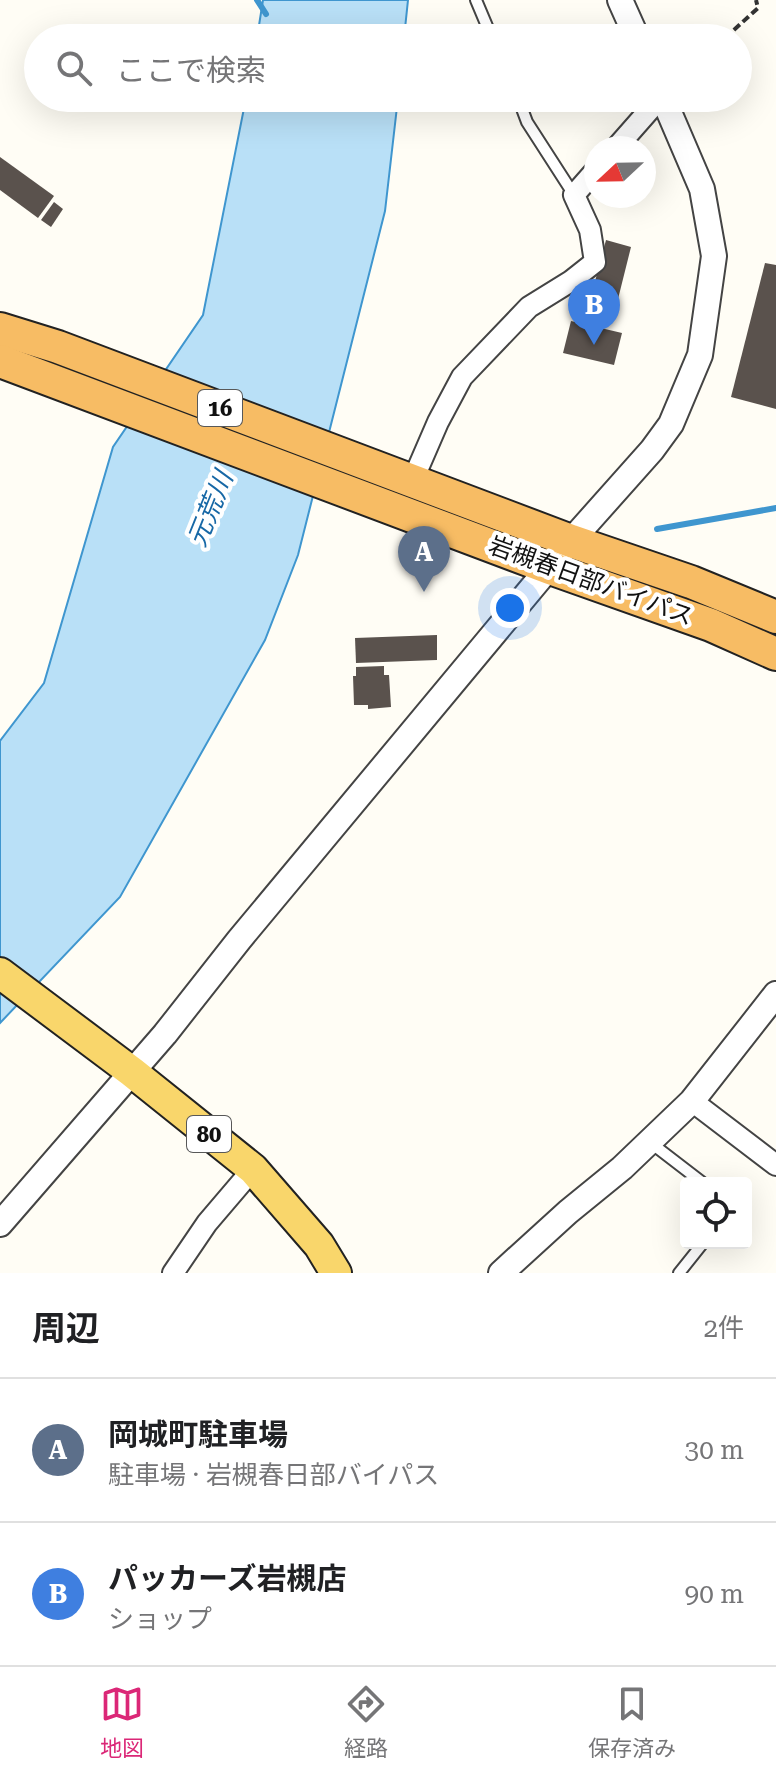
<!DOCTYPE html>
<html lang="ja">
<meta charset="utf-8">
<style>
body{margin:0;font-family:"Roboto Serif","Noto Sans JP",serif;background:#f2f2f2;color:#202124}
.controls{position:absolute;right:24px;bottom:24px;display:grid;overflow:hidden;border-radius:8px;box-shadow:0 8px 32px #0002}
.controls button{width:72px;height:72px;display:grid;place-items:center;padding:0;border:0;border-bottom:2px solid #e0e0e0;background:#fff;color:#202124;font:40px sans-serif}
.compass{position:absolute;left:584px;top:136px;width:72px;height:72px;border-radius:50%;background:#fff;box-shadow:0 8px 32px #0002;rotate:248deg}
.you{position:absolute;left:510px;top:608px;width:28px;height:28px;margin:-20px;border:6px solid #fff;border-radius:50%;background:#1a73e8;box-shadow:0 0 0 12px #1a73e833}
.badge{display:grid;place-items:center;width:52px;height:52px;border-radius:50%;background:#db2777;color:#fff;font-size:26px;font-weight:700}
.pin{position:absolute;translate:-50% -66px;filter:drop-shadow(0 2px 4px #0008)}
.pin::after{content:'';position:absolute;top:42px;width:28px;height:24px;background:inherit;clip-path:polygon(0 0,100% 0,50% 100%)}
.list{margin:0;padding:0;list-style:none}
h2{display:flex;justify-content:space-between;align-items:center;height:104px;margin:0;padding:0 32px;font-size:34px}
h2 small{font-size:26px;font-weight:400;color:#757577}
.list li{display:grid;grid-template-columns:52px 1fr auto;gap:24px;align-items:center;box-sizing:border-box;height:144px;padding:0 32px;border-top:2px solid #e0e0e0}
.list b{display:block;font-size:30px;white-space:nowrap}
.list p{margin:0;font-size:26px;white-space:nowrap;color:#757577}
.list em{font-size:26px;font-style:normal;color:#757577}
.icon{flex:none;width:44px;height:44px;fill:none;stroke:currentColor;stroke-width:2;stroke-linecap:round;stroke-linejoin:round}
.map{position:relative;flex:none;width:776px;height:1273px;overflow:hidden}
.search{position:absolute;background:#fff;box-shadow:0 8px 32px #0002;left:24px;right:24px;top:24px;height:88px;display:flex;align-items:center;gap:20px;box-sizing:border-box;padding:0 28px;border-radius:44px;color:#757577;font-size:30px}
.sheet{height:392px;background:#fff}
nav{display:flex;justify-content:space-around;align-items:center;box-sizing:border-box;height:112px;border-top:2px solid #e0e0e0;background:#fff;font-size:22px;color:#757577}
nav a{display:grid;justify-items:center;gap:4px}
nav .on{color:#db2777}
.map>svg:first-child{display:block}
</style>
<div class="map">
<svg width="776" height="1273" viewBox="0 0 776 1273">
<rect width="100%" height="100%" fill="#fffdf5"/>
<g fill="#b9e0f7" stroke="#3f96cf" stroke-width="2">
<polygon points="263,0 408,0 404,38 257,38"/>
<polygon points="246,98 398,98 385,211 298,555 265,640 120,897 0,1023 0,741 44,683 113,447 203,315"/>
</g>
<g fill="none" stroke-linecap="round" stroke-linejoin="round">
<g stroke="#3f96cf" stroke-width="6">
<polyline points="257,0 266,14"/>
<polyline points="657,529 776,508"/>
</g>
</g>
<g fill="#5a524d">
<polygon points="0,157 54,196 38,218 0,190"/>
<polygon points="54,202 63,209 51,227 41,220"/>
<polygon points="606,240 631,247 615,311 589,304"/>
<polygon points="765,263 776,265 776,409 731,397"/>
<polygon points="571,321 622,333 614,365 563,353"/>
<polygon points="437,635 437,660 356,663 355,638"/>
<polygon points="384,666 384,675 389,675 391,707 368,709 368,705 354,705 353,676 356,676 356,667"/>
</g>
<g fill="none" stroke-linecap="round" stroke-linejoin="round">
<g stroke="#444" stroke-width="14">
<g id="service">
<polyline points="476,0 492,38"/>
<polyline points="518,98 527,122 574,195"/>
<polyline points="651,1143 703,1183"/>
<polyline points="679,1273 703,1243"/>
</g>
</g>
<g stroke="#444" stroke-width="24">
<g id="minor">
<polyline points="616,148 660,98"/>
<polyline points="412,482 438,422 462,377 529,307 571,281 595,262 590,230 574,195 596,170"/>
<polyline points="692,1101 776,1165"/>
<polyline points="173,1273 207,1223 253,1169"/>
</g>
</g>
<g stroke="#444" stroke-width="28">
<g id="tertiary">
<polyline points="620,0 637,38"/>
<polyline points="0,1224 165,1034 239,940 571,541 652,450 671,424 700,355 714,256 702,189 663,98"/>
<polyline points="501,1273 568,1212 622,1168 692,1101 776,994"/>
</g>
</g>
<g stroke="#222" stroke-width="34">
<polyline id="primary" points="0,973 132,1072 253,1169 319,1245 336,1273"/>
</g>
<g stroke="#222" stroke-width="36">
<g id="trunk">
<polyline points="0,329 58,347 571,541 691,582 776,617"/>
<polyline points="0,361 550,568 711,625 776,654"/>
</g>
</g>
<polyline stroke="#333" stroke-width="4" stroke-dasharray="8 4" stroke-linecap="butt" points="725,38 758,8 756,0"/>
<use href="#service" stroke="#fff" stroke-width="10"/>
<use href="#minor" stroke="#fff" stroke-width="20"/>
<use href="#tertiary" stroke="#fff" stroke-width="24"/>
<use href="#primary" stroke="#f9d66b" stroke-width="30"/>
<use href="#trunk" stroke="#f7bc64" stroke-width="32"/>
</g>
<g text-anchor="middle" stroke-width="8" stroke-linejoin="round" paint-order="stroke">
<g fill="#fff" stroke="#585858" stroke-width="2">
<rect x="198" y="390" width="44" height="36" rx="6"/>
<rect x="187" y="1116" width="44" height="36" rx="6"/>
</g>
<g font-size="22" font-weight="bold" fill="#111">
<text x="220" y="416">16</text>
<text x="209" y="1142">80</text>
</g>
<g font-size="24" fill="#111" stroke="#fff">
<text transform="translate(591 581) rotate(20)" y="8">岩槻春日部バイパス</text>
</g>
<g font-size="26" font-style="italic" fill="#1768a6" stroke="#fff">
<text transform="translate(210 509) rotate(-68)" y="9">元荒川</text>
</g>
</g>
</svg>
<div class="controls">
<button><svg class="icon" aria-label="locate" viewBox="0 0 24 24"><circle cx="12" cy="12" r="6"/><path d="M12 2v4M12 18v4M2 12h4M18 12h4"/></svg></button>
</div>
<svg class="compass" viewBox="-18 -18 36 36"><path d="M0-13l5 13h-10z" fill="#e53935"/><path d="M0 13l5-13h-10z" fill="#757577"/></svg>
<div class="you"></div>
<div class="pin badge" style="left:424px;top:592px;background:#5c6f8a">A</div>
<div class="pin badge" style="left:594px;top:345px;background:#3f7fe0">B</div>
<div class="search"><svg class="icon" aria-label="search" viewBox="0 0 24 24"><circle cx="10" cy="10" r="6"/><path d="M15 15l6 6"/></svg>ここで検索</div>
</div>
<section class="sheet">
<h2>周辺<small>2件</small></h2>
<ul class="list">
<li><span class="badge" style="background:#5c6f8a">A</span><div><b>岡城町駐車場</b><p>駐車場 · 岩槻春日部バイパス</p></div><em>30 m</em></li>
<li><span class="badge" style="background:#3f7fe0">B</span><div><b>パッカーズ岩槻店</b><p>ショップ</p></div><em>90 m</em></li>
</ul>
</section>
<nav>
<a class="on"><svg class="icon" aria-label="map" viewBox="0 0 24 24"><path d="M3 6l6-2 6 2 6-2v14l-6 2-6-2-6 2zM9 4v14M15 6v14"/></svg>地図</a>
<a><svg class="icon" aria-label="directions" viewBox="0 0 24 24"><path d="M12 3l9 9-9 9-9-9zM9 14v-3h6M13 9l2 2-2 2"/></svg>経路</a>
<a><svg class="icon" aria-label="saved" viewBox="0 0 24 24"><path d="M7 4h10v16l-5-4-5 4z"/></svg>保存済み</a>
</nav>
